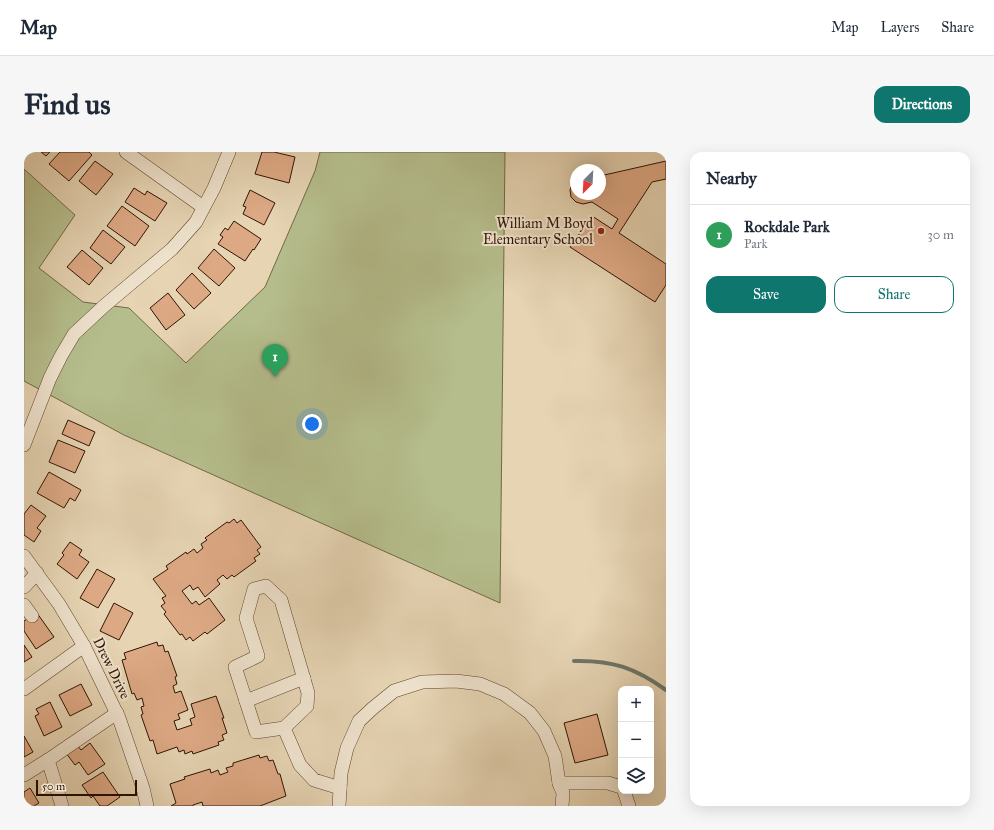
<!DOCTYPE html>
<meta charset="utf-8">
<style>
body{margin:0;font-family:"IM FELL Great Primer",serif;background:#f6f6f7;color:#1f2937}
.controls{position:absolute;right:12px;bottom:12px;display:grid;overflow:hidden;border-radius:8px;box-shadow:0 4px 16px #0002}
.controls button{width:36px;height:36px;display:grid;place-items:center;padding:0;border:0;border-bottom:1px solid #e0e1e3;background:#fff;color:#1f2937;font:20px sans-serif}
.compass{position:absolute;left:546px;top:12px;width:36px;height:36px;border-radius:50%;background:#fff;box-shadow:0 4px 16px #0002;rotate:204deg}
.scale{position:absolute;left:12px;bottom:10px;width:101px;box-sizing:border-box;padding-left:4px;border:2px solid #301400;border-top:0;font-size:11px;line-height:14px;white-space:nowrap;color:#301400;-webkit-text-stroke:3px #efe3ce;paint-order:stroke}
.you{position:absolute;left:288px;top:272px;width:14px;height:14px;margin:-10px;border:3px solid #fff;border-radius:50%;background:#1a73e8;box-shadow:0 0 0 6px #1a73e833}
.badge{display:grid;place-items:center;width:26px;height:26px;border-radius:50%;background:#0f766e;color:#fff;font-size:13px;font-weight:700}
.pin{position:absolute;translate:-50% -33px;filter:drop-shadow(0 1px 2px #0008)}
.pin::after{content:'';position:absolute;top:21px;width:14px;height:12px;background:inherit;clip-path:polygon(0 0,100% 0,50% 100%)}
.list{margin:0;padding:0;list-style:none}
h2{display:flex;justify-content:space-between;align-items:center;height:52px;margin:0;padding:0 16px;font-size:17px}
h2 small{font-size:13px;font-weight:400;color:#747a83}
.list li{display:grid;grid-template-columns:26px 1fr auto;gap:12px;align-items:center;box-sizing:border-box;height:60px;padding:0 16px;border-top:1px solid #e0e1e3}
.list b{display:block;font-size:15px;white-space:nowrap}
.list p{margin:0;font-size:13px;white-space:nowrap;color:#747a83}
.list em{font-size:13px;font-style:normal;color:#747a83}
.actions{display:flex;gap:8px;padding:12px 16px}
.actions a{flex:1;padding:9px 0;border:1px solid #0f766e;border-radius:12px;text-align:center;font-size:14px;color:#0f766e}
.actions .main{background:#0f766e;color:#fff}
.icon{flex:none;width:22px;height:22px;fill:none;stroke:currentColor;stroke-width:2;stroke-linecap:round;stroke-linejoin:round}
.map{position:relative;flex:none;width:642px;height:654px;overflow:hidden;border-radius:12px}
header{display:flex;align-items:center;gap:24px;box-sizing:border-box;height:56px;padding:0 20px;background:#fff;border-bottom:1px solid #e0e1e3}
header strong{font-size:19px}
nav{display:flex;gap:22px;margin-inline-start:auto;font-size:14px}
.intro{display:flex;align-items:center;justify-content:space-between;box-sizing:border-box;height:96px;padding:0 24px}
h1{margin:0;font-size:28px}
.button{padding:10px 18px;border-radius:12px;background:#0f766e;color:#fff;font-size:14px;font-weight:700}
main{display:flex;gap:24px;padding:0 24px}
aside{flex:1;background:#fff;border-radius:12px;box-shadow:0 4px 16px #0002}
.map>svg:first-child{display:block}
</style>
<header>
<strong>Map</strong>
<nav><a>Map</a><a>Layers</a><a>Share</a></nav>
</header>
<div class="intro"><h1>Find us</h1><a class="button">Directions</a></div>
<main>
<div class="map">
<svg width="642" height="654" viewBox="0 0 642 654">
<rect width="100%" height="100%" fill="#e6d4b3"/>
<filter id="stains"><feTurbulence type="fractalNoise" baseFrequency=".005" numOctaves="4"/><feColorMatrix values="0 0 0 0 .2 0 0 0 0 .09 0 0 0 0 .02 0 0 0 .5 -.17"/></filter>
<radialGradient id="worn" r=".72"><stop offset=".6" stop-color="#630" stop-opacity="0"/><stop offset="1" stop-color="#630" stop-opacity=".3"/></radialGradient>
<polygon fill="#b5bd8c" stroke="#726846" points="296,0 481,0 476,451 100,283 0,229 0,17 51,63 15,116 59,150 105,156 162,211 241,135 291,19"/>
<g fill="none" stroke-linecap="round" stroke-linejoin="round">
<path stroke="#6d7669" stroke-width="4" d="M550,509c39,-1 61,7 92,29"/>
</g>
<g fill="#dda985" stroke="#301400">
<polygon points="17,0 26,0 22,4"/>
<polygon points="36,0 65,0 68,3 45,29 25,12"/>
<polygon points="238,0 250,0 271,5 265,31 231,22"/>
<polygon points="71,9 89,22 72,43 55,29"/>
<polygon points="642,9 642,27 628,30 595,81 642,112 642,133 631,150 546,95 568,64 588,77 594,67 568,50 559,52 552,50 547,45 546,38 548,33 552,29 552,42 576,42 576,24"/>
<polygon points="110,36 121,43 123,39 143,51 131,69 101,50"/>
<polygon points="226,38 251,51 240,73 219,62 222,55 219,54"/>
<polygon points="98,54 125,74 111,94 83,74"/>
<polygon points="210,69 237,87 230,98 229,97 221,109 194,92 199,85 196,83 201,76 204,78"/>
<polygon points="79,78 101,95 87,112 66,96"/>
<polygon points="190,97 211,116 195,134 174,116"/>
<polygon points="58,98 79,116 65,133 43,115"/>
<polygon points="168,121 187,141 170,157 152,138"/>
<polygon points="144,141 161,163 142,178 126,156"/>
<polygon points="44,268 71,280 65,294 38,282"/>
<polygon points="34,288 61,299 51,321 25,310"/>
<polygon points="25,320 57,338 51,349 46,346 40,356 13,341"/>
<polygon points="7,353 22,364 13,376 17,379 10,390 0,383 0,362"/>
<polygon points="210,367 213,371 217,368 237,395 233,398 236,402 230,406 232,409 210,425 208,423 203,427 199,423 193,428 196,432 181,445 174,435 169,438 166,433 158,439 168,452 172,449 175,453 185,446 201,468 183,482 181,480 169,489 166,485 162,488 158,482 156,483 140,462 142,460 137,454 141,451 138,446 142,444 129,427 144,417 142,414 162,400 163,402 170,397 173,401 179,396 177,392 183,388 181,386 203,370 205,371"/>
<polygon points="46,390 58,398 55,403 65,410 53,427 33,412 40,403 38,401"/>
<polygon points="73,417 91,427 74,456 56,446"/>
<polygon points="90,451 109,461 95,488 76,479"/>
<polygon points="13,461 30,485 12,497 0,479 0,469"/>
<polygon points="133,490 134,494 139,493 141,500 144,499 153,524 151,525 153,532 149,534 151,541 157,539 164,558 154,562 156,567 150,569 153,578 168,573 166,567 171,565 167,552 192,544 200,566 198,566 203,581 198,583 200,588 194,590 195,593 169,602 168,599 161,602 160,598 155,600 153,595 133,602 129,588 126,589 117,563 119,562 117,555 120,554 118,546 113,548 110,541 108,542 98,508 102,507 100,501"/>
<polygon points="0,493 8,505 0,510"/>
<polygon points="57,532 68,553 46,564 35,543"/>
<polygon points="26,550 38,575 20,584 11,564 15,562 12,557"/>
<polygon points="573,562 584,603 551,611 540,571"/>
<polygon points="0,584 9,600 0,605"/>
<polygon points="66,591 81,612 64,623 55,610 51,613 42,601 53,593 57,598"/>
<polygon points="235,603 236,606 243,604 245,609 249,608 254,622 256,622 262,644 236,654 179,654 178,650 169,653 169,654 147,654 152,651 146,632 161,627 160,625 186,617 187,621 194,618 196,623 204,620 202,616 209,614 209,611"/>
<polygon points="79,620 96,645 83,654 76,654 69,644 67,646 58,633"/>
<polygon points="6,636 15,651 10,654 0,654 0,640"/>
</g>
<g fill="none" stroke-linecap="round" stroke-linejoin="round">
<g stroke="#5e442d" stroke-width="14">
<g id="minor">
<polyline points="102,0 179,55"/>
<polyline points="0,293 26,226 37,204 50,182 80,154 148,97 172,70 190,36 205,0"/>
<polyline points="0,404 35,452 60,494 95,566 119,636 123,654"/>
<polyline points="0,435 13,421"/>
<polyline points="0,453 8,464"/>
<polyline points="0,537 60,494"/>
<polyline points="222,549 280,526"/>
<polyline points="260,576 232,580 211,515 234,504 222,466 230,437 242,434 257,448 284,541 283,554 260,576 276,613 290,628 316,636"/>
<polyline points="0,623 24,608"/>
<polyline points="535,631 584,631 597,635"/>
<polyline points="600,639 605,654"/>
<polyline points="38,654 24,608 93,561"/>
<polyline points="315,654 317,621 323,596 335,569 349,556 370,539 398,530 432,529 456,532 480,542 506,561 520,579 531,604 535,631 539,641 538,654"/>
</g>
</g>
<use href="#minor" stroke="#efe3ce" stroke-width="13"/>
</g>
<circle fill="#8f2418" stroke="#efe3ce" stroke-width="1.5" cx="577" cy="79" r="4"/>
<g text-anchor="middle" stroke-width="4" stroke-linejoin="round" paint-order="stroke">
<g font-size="14" fill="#301400" stroke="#efe3ce" text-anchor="end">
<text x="569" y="76">William M Boyd<tspan x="569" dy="16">Elementary School</tspan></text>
</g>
<g font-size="14" fill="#301400" stroke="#efe3ce">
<text transform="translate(88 516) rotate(64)" y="5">Drew Drive</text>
</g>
</g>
<rect width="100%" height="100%" filter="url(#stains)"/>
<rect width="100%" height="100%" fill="url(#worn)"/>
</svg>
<div class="controls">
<button>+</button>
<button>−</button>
<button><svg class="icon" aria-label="layers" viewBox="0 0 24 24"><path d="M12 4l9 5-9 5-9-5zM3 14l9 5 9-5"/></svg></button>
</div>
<svg class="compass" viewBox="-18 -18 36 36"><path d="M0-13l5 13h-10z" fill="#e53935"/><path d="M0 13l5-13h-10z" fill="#747a83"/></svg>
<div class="scale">50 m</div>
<div class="you"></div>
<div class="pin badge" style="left:251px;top:225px;background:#2e9e5b">1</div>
</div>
<aside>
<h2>Nearby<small></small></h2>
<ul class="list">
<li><span class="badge" style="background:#2e9e5b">1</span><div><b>Rockdale Park</b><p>Park</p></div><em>30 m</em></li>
</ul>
<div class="actions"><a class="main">Save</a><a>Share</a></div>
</aside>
</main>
